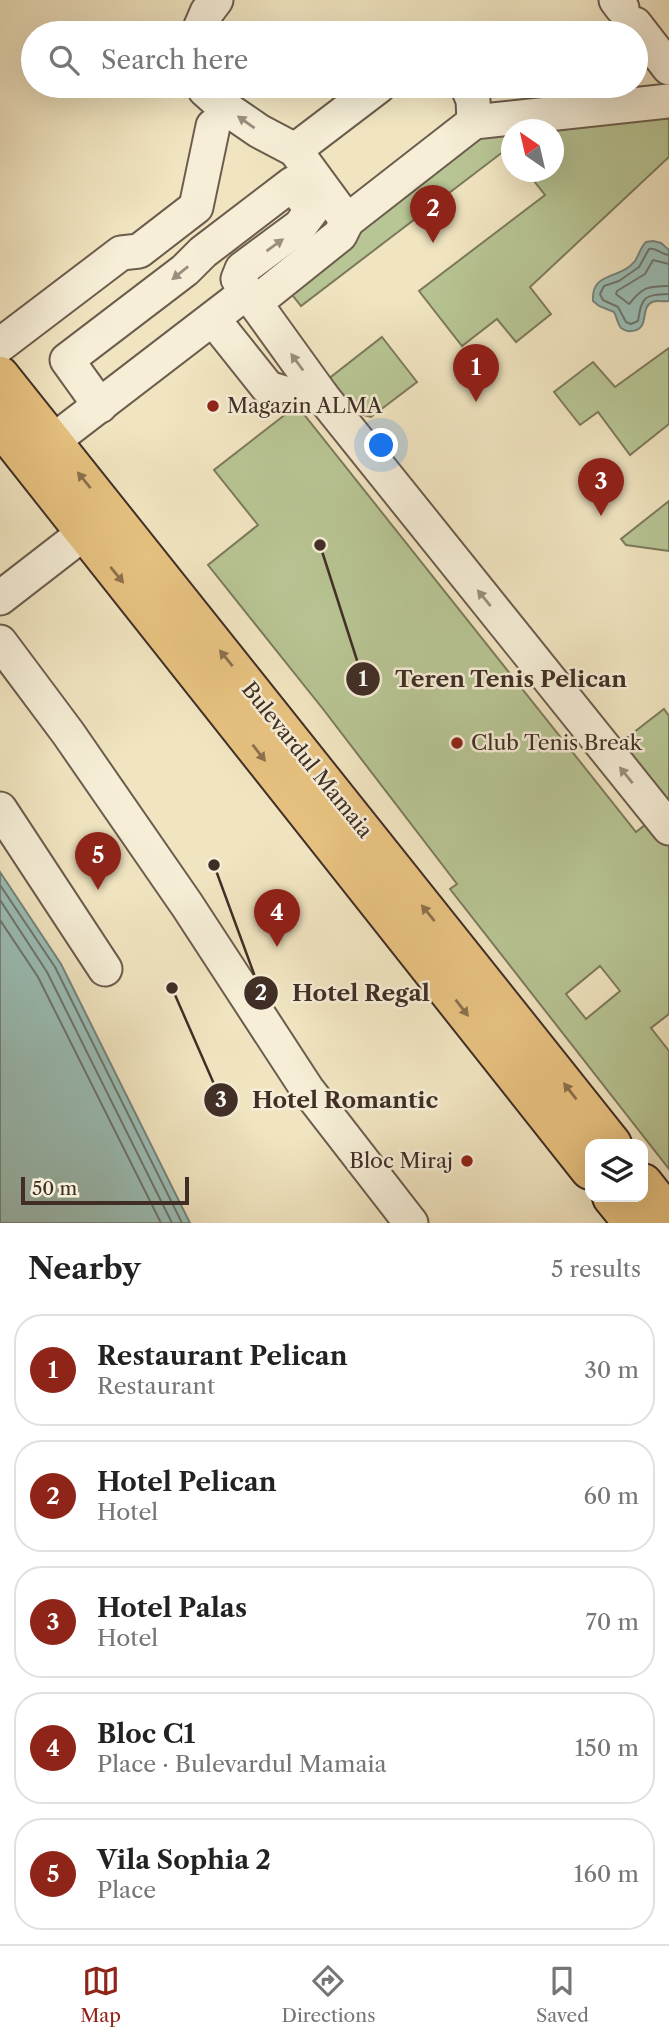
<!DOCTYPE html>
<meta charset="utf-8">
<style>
body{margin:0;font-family:"Libre Caslon Text",serif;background:#f6f6f6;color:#222}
.controls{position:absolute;right:21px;bottom:21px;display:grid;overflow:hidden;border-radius:14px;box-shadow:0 7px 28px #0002}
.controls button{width:63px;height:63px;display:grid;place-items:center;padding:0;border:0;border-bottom:2px solid #e0e0e0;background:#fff;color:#222;font:35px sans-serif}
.compass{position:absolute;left:501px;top:119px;width:63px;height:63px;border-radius:50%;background:#fff;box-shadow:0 7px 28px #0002;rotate:326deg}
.scale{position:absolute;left:21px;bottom:18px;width:168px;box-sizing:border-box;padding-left:7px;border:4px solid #402e26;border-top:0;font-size:19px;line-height:24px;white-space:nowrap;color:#402e26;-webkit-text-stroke:5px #f6eed7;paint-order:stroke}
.you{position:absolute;left:382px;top:446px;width:24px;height:24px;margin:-18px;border:5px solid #fff;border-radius:50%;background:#1a73e8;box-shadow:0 0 0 10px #1a73e833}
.badge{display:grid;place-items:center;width:46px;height:46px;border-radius:50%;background:#8f2418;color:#fff;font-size:23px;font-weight:700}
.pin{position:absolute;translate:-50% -58px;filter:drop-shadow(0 2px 4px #0008)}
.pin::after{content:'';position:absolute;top:37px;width:24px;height:21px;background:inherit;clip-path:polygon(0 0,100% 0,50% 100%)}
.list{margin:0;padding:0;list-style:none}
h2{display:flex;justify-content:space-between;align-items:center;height:91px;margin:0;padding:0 28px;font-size:30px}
h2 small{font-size:23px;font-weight:400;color:#767676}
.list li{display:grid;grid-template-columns:46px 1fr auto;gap:21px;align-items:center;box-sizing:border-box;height:112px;margin:0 14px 14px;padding:0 14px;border:2px solid #e0e0e0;border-radius:28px}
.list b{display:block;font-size:26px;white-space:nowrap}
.list p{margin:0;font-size:23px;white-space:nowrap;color:#767676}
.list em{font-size:23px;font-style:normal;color:#767676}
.icon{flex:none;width:38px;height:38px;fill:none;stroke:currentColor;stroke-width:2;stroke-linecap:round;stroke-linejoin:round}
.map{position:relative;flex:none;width:669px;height:1223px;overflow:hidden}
.search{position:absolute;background:#fff;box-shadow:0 7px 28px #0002;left:21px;right:21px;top:21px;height:77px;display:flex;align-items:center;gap:18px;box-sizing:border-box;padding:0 24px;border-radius:38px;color:#767676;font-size:26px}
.sheet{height:721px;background:#fff}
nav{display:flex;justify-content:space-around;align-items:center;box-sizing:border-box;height:98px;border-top:2px solid #e0e0e0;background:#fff;font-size:19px;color:#767676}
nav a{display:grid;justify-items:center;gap:4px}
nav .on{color:#8f2418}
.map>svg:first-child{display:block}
</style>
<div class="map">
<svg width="669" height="1223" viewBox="0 0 669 1223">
<rect width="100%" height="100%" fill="#f1e5c1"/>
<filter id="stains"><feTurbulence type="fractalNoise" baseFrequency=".00286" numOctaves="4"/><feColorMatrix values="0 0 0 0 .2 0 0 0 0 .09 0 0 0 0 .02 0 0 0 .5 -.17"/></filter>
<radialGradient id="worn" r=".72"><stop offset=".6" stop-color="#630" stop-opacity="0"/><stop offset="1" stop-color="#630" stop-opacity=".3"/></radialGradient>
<g fill="#b8c594" stroke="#7c7a5d" stroke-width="2" fill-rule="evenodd">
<polygon points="661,111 669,120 669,157 530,287 551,314 516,342 497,319 462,346 419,291 545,195 527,172 554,172 554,130 512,130 511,151 508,148 301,306 286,287 484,132"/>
<polygon points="382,337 417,382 371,417 353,412 327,380"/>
<polygon points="669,348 669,424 630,455 598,412 580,425 554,392 593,362 615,387"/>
<path d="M291,410l11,2 334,420 29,-23 -50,-62 49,-38 5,7v298l-18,14 18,23v118l-219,-280 7,-5 -134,-175 -115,-144 50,-40 -44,-55zM600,966l20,25 -34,28 -20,-25z"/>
<polygon points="669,501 669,551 626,545 621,539"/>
</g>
<g fill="#9bbfb7" stroke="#77857d" stroke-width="2">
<path d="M653,241l8,2 8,7v51c-5,1 -12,-1 -17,1 -13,6 -1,28 -21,29 -4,1 -7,-1 -10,-3 -4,-5 -4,-11 -7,-16l-15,-6 -6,-5c-2,-30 27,-21 42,-40 4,-6 5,-13 11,-19z"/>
<polygon points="0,872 61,964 190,1223 0,1223"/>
</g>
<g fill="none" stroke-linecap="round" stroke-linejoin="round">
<g stroke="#6e766e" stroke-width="2">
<path d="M669,255c-8,0 -12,-8 -20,-6l-10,18 -20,14 -15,5 -4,8 3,6 15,7 8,15 5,2 7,-3c4,-25 6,-26 31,-27"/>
<path d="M669,264l-16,-4 -8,14 -28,17 -1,3 13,10c14,-17 18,-18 40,-18"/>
<polyline points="0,885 55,967 182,1223"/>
<polyline points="0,900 47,972 172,1223"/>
<polyline points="0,920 38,977 161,1223"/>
</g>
<g stroke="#6c5c4d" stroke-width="37">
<g id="minor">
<polyline points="616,0 622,8"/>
<polyline points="635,24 669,68"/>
<polyline points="198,33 207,12 216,0"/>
<polyline points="203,86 205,90 224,107 259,131 295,150 347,221 340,235 255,303 322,396 669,828"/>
<polyline points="474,122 669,101"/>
<polyline points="295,150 379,86"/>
<polyline points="347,221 474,122 473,100 467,86"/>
<polyline points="213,319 268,388 294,396 322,396"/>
<polyline points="0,345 121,253 139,251 196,207 213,126"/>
<polyline points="100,406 67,360 185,270 203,252 292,184 312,210 300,226 242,269 238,279 247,292"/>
<polyline points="53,441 247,292 255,303"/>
<polyline points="0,598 84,533"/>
<polyline points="0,642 68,733 187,905 307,1089 411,1223"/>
<polyline points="0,809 105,969"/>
</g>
</g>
<g stroke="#402e26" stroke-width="42">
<g id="major">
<polyline points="0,376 612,1144"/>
<polyline points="0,425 590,1170"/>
<polyline points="643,1183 669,1216"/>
<polyline points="612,1197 633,1223"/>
</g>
</g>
<use href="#minor" stroke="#f6eed7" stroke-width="33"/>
<use href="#major" stroke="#e8c280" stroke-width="38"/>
</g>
<defs><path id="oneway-solid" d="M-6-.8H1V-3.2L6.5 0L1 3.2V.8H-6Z" transform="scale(1.75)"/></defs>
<g fill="#9b8e7e">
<use href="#oneway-solid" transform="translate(246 122) rotate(-145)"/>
<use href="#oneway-solid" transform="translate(275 245) rotate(-36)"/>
<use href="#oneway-solid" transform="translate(180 273) rotate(141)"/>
<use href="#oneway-solid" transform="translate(297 362) rotate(-126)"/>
<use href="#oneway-solid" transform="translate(484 598) rotate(-129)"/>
<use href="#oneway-solid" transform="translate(626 775) rotate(-129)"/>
</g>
<g fill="#8c714e">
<use href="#oneway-solid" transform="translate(84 480) rotate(-129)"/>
<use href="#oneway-solid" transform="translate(117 575) rotate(51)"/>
<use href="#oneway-solid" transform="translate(226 658) rotate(-129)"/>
<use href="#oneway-solid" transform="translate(259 753) rotate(52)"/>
<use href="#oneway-solid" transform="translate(428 913) rotate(-129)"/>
<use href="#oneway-solid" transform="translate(462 1008) rotate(52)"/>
<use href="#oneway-solid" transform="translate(570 1091) rotate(-128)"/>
</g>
<g fill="#8f2418" stroke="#f6eed7" stroke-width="2.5">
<circle cx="213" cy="406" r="7"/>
<circle cx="457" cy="743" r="7"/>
<circle cx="467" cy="1161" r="7"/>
</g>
<g text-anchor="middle" stroke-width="5" stroke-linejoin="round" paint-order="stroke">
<g font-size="21" fill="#402e26" stroke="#f6eed7" text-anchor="start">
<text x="227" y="413">Magazin ALMA</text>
<text x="471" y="750">Club Tenis Break</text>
<text x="453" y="1168" text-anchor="end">Bloc Miraj</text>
</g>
<g font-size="21" fill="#402e26" stroke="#f6eed7">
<text transform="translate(307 760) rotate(51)" y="7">Bulevardul Mamaia</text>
</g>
</g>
<path fill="none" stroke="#402e26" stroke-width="2.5" d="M320 545L363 679M214 865L261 993M172 988L221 1100"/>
<g fill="#402e26" stroke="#f6eed7" stroke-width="2.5">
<circle cx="320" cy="545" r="7"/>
<circle cx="214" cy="865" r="7"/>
<circle cx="172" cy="988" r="7"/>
<circle cx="363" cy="679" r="18"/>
<circle cx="261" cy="993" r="18"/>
<circle cx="221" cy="1100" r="18"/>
</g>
<g font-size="21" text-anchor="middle" font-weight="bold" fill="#fff">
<text x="363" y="686">1</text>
<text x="261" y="1000">2</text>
<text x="221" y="1107">3</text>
</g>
<g font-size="23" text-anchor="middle" font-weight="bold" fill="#402e26" stroke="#f6eed7" stroke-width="5" stroke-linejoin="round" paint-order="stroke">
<text x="511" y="687">Teren Tenis Pelican</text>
<text x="361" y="1001">Hotel Regal</text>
<text x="345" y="1108">Hotel Romantic</text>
</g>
<rect width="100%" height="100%" filter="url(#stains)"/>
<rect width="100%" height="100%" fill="url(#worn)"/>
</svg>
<div class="controls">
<button><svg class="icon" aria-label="layers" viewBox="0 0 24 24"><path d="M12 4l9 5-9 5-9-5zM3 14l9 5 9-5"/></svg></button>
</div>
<svg class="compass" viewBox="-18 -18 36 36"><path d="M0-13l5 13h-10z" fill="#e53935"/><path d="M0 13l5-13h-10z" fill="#767676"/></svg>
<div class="scale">50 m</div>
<div class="you"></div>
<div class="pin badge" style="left:476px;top:402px">1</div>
<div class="pin badge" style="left:433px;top:243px">2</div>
<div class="pin badge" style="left:601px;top:516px">3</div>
<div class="pin badge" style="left:277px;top:947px">4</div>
<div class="pin badge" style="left:98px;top:890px">5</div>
<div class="search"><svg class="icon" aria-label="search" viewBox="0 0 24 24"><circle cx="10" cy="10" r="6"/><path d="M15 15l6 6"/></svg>Search here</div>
</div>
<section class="sheet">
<h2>Nearby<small>5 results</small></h2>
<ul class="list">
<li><span class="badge">1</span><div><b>Restaurant Pelican</b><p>Restaurant</p></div><em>30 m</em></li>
<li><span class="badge">2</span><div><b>Hotel Pelican</b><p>Hotel</p></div><em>60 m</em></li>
<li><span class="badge">3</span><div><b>Hotel Palas</b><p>Hotel</p></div><em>70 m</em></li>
<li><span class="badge">4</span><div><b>Bloc C1</b><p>Place · Bulevardul Mamaia</p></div><em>150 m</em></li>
<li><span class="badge">5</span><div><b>Vila Sophia 2</b><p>Place</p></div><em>160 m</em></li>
</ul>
</section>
<nav>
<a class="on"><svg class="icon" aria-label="map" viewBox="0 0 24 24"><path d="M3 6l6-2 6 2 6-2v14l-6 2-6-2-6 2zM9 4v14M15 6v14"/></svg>Map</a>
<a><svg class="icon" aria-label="directions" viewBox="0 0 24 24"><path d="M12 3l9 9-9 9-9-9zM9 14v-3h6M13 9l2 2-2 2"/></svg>Directions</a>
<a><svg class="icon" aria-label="saved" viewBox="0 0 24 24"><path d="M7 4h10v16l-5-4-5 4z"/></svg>Saved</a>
</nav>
